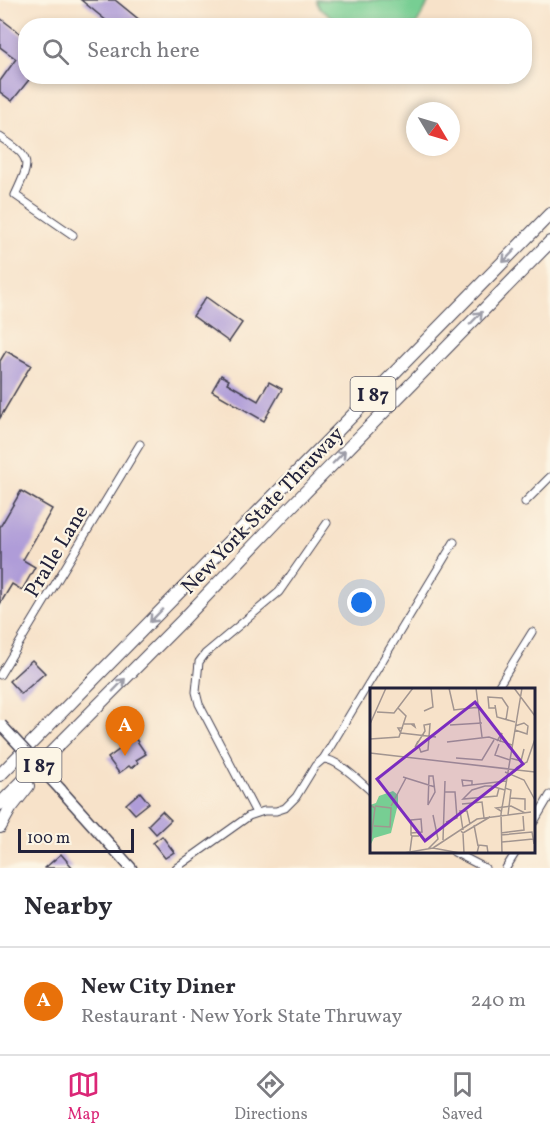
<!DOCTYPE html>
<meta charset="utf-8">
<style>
body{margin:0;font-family:Vollkorn,serif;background:#f7f7f7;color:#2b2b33}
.compass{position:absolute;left:406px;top:102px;width:54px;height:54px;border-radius:50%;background:#fff;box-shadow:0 3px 9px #0003;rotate:128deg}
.scale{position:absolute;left:18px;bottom:15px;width:116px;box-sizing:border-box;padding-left:6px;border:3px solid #22223b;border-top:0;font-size:16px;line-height:21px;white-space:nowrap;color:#22223b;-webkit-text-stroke:4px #fcf5e5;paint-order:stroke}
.you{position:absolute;left:362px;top:603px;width:21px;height:21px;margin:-15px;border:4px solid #fff;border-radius:50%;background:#1a73e8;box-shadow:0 0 0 9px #1a73e833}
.badge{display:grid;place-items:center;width:39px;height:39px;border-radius:50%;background:#db2777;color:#fff;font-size:20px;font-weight:700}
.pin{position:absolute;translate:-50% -50px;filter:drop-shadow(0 2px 3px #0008)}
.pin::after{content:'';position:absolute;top:32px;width:21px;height:18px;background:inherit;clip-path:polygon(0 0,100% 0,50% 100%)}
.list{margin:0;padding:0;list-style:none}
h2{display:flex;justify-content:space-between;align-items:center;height:78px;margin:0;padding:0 24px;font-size:26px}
h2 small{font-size:20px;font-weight:400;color:#7c7c81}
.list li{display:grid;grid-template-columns:39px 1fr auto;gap:18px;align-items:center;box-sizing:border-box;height:108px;padding:0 24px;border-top:2px solid #e1e1e2}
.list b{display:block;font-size:22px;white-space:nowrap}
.list p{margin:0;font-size:20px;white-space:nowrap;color:#7c7c81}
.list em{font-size:20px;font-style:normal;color:#7c7c81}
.icon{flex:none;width:33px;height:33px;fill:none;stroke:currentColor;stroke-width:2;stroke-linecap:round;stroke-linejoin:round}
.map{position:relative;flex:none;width:550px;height:868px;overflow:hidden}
.search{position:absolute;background:#fff;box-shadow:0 3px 9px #0003;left:18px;right:18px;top:18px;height:66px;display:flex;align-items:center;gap:15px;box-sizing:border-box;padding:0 21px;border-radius:24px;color:#7c7c81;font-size:22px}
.sheet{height:186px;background:#fff}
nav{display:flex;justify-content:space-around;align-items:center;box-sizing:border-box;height:84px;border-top:2px solid #e1e1e2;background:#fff;font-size:16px;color:#7c7c81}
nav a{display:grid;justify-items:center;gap:3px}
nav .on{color:#db2777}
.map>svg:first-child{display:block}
</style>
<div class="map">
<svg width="550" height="868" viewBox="0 0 550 868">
<rect width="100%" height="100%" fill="#fcf5e5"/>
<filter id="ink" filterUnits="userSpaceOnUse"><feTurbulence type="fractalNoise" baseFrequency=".0167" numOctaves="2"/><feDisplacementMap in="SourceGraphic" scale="12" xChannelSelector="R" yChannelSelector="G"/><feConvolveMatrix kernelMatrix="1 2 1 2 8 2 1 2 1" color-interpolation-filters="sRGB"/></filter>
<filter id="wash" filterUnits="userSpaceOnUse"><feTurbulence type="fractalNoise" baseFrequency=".008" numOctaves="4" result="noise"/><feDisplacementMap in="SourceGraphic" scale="24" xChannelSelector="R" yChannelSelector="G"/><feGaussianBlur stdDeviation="1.35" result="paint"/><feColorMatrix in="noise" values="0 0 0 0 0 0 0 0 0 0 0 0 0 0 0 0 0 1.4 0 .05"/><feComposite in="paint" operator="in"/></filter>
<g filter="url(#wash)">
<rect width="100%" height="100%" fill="#f7e2c9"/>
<polygon fill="#77ce93" stroke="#4c7867" stroke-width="1.5" points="316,0 430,0 416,25 344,25 320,9"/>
<g id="blocks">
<g fill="#af9cd8">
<polygon points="81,0 115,0 142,22 139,26 113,26"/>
<polygon points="0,18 26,38 26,76 32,76 12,101 0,92 0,81 16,59 0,47"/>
<polygon points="206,297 242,323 229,342 193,316"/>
<polygon points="6,351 31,365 0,418 0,361"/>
<polygon points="221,375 229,380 227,383 258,401 269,382 282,389 264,421 212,391"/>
<polygon points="21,491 52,509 23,560 35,567 22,590 12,584 0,604 0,527"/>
<polygon points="32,660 45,673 21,694 9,681"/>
<polygon points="135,738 146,754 136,760 138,763 131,768 129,766 119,773 108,758"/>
<polygon points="140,792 149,803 135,814 126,804"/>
<polygon points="162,811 171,820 156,834 148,825"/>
<polygon points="162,836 174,852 165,858 153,843"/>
<polygon points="61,854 73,868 45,868"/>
</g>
</g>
</g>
<g filter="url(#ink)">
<use href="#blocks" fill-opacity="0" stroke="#423f50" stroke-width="1.5"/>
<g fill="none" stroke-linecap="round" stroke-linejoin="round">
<g stroke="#423f50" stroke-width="9">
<g id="street">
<path d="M0,137c32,21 31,24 15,58l58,40"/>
<polyline points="525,502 550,477"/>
<polyline points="0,675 140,444"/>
<polyline points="496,690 532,632"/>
<path d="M323,759c15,0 37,23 49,33"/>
<polyline points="256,813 199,704 196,692 199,662 205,654 279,592 327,523"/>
<polyline points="534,822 550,795"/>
<polyline points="454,852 485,868"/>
<polyline points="176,868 249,816 264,811 276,811 285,808 296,797 315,766 323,759 454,542"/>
<polyline points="506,868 516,852"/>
</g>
</g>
<g stroke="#423f50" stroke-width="13">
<polyline id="primary" points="61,790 131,868"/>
</g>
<g stroke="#423f50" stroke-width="14">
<g id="highway">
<polyline points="0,775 550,214"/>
<polyline points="0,804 182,621 284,514 550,242"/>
<polyline points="0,827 10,809 28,786"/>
</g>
</g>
<use href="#street" stroke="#fff" stroke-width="7"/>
<use href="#primary" stroke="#fff" stroke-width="10"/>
<use href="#highway" stroke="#fff" stroke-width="12"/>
<g stroke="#423f50" stroke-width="13" stroke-linecap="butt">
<polyline id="primary-bridge" points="1,725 61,790"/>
</g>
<use href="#primary-bridge" stroke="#fff" stroke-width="10"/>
</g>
<defs><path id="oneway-shaft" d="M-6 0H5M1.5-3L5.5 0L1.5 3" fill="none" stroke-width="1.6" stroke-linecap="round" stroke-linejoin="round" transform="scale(1.5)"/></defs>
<g stroke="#9c9ca7">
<use href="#oneway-shaft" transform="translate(509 256) rotate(134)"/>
<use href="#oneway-shaft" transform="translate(476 318) rotate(-46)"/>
<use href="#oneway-shaft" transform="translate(339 457) rotate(-46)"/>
<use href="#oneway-shaft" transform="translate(156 616) rotate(134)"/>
<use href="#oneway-shaft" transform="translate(119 685) rotate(-46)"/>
</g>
</g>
<g text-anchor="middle" stroke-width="4.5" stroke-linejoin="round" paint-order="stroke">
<g fill="#fcf5e5" stroke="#63616e" stroke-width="1.5">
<rect x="350.5" y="377" width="45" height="34" rx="4.5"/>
<rect x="16.5" y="748" width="45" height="34" rx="4.5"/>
</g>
<g font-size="20" font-weight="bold" fill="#22223b">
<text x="373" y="401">I 87</text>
<text x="39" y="772">I 87</text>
</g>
<g font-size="21" fill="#22223b" stroke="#fcf5e5">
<text transform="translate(262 510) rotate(-46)" y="7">New York State Thruway</text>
<text transform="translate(56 551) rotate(-59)" y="7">Pralle Lane</text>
</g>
</g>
<g transform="translate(370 688)">
<rect width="165" height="165" fill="#f7e2c9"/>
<path d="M23,103l5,4v9l-7,29 -17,5 -4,8v-41l6,-2 3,-7z" fill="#77ce93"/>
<path fill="none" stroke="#a29590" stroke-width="1.5" d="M79,0l5,22 26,-3M106,0l6,49M144,0l21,28M125,17l2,12 18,5M126,20h-7l-1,-11 14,1 6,9 -2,13M54,23l9,-4 -2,-19M7,24l17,1 19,-25M0,36l16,-36M34,36h10l1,3 -4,-3M80,37l32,-2M33,40h-5l3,5 35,4M145,42l12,4 1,-8 -4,-3 -9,3M0,51l29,-2 7,-21 -8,-8M48,53l-3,6 10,-16 -1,-6 6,-1 -2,26 -7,2 -2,-5M127,53l5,-8 -2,9M77,54l42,-5 23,8M129,56l-4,11 15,5M0,65l165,19M86,70l26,2 12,-20M140,70l11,3 3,-12M146,80l11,-6 8,-23M135,84l19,8 11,20M59,88h4l2,16 -7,13zM33,89l32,10M102,97v-4l-10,-1 1,6 43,-5M129,100l-2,8 -34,3 9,-9 13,-4h6l14,4M135,100l6,2 -3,25M75,104h10l2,26 -11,4M140,110l15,1v11M92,116l20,-2 2,16M0,117l5,3 -5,37M21,118l15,-28M131,123l-5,-3 15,-2 14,7M104,137l4,21M4,138l16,1 1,-19 -16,-2M93,142l-3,-19h7l3,13M91,143l2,2 27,-16M41,145l11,-1 -1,-13 -10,1v15l1,1M131,145l23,-3 -1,-14M93,146l1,19M131,147l31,-3 2,12M73,152l2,-59M132,154l31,-3M63,160l44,-29 54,-7M58,161l10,-10 -5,-24M40,163l2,-15h7M34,165l29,-5 27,5M107,165l2,-8 8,1 1,7M132,165l-1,-39 21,-126"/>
<path fill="#7b2cbf" fill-opacity="0.15" stroke="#7b2cbf" stroke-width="3" d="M105,14l48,62 -98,77 -48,-62z"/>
<rect width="165" height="165" fill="none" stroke="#22223b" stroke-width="3"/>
</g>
</svg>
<svg class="compass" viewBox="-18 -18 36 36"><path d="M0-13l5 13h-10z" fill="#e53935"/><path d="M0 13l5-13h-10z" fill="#7c7c81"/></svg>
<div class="scale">100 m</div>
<div class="you"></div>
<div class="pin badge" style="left:125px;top:756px;background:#e8710a">A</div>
<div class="search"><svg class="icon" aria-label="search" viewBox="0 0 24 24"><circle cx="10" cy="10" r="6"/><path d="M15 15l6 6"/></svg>Search here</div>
</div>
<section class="sheet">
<h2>Nearby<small></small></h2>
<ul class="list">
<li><span class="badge" style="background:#e8710a">A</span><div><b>New City Diner</b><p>Restaurant · New York State Thruway</p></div><em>240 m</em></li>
</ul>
</section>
<nav>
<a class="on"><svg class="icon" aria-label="map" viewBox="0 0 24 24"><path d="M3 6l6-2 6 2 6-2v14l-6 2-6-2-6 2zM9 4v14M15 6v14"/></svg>Map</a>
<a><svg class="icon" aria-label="directions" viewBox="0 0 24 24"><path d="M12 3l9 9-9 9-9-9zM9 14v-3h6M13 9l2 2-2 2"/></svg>Directions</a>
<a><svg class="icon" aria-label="saved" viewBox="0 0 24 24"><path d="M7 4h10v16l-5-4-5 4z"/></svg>Saved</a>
</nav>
